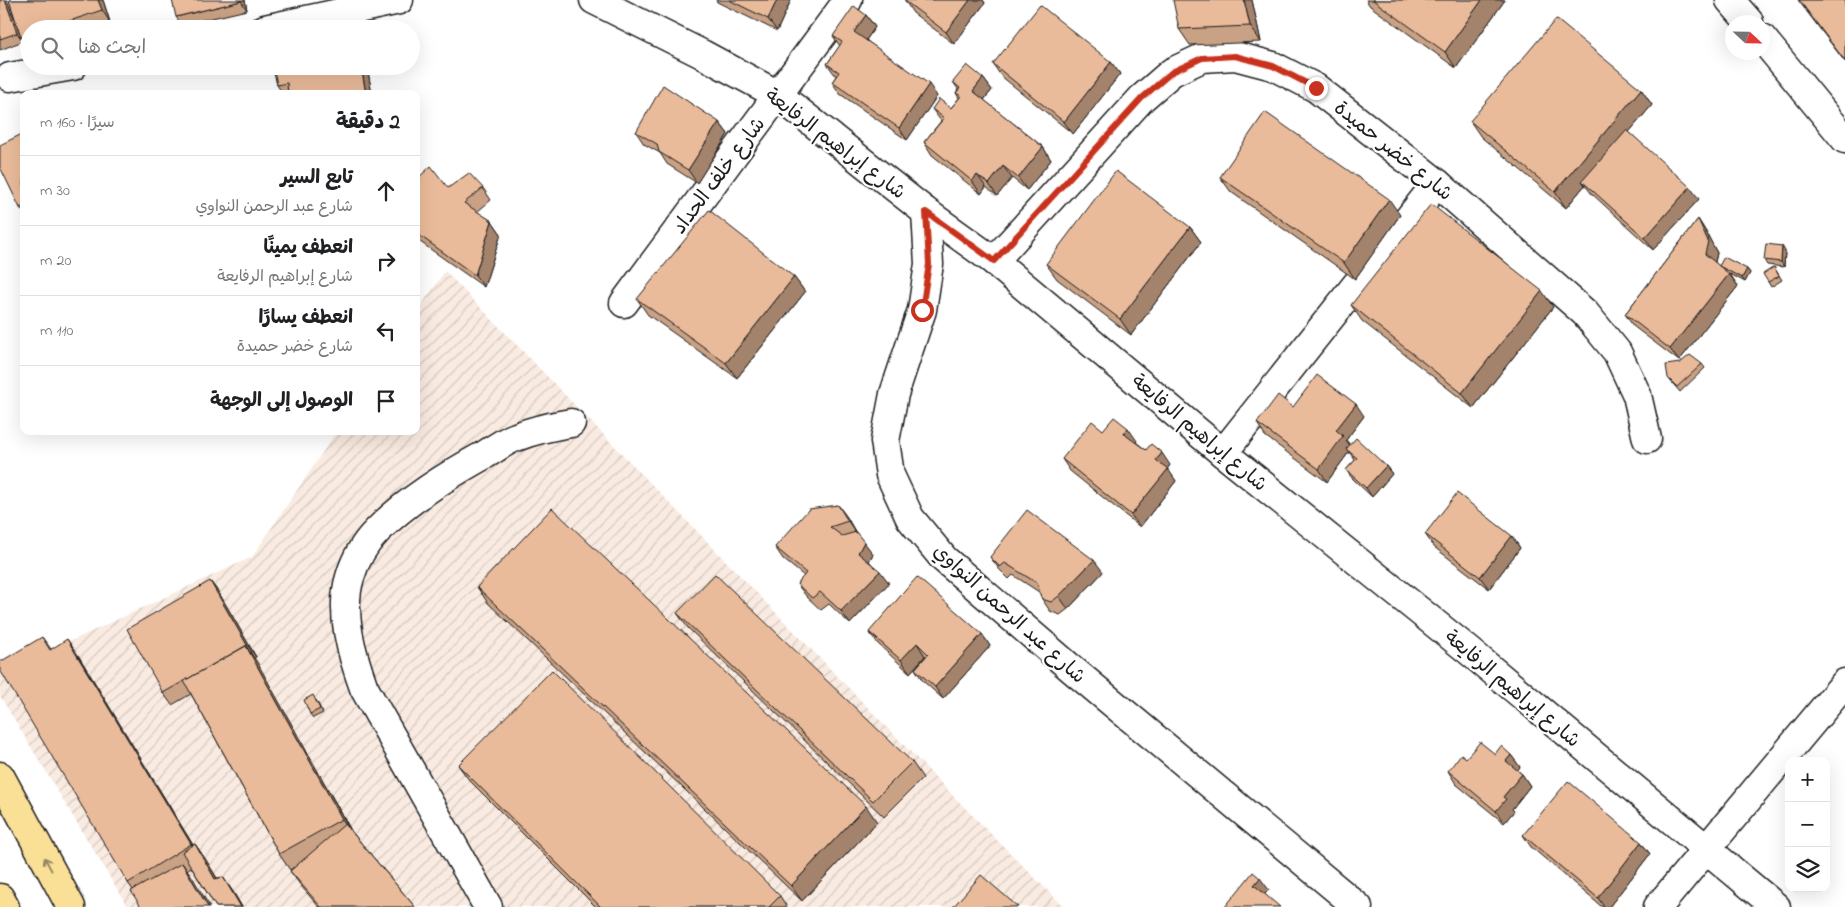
<!DOCTYPE html>
<html lang="ar">
<meta charset="utf-8">
<style>
body{margin:0;font-family:"Indie Flower","Playpen Sans Arabic",sans-serif;background:#f2f2f2;color:#202124;direction:rtl}
.controls{position:absolute;right:15px;bottom:15px;display:grid;overflow:hidden;border-radius:10px;box-shadow:0 5px 20px #0002}
.controls button{width:45px;height:45px;display:grid;place-items:center;padding:0;border:0;border-bottom:1px solid #e0e0e0;background:#fff;color:#202124;font:25px sans-serif}
.compass{position:absolute;left:1725px;top:15px;width:45px;height:45px;border-radius:50%;background:#fff;box-shadow:0 5px 20px #0002;rotate:112deg}
.stop{position:absolute;width:15px;height:15px;margin:-11px;border:4px solid #c8321e;border-radius:50%;background:#fff}
.stop.end{background:#c8321e;border-color:#fff;box-shadow:0 1px 5px #0008}
.list{margin:0;padding:0;list-style:none}
h2{display:flex;justify-content:space-between;align-items:center;height:65px;margin:0;padding:0 20px;font-size:21px}
h2 small{font-size:16px;font-weight:400;color:#757577}
.list li{display:grid;grid-template-columns:32px 1fr auto;gap:15px;align-items:center;box-sizing:border-box;height:70px;padding:0 20px;border-top:1px solid #e0e0e0}
.list b{display:block;font-size:19px;white-space:nowrap}
.list p{margin:0;font-size:16px;white-space:nowrap;color:#757577}
.list em{font-size:16px;font-style:normal;color:#757577}
.icon{flex:none;width:28px;height:28px;fill:none;stroke:currentColor;stroke-width:2;stroke-linecap:round;stroke-linejoin:round}
.map{position:relative;flex:none;width:1845px;height:907px;overflow:hidden;direction:ltr}
.search{position:absolute;background:#fff;box-shadow:0 5px 20px #0002;left:20px;top:20px;width:400px;height:55px;display:flex;align-items:center;gap:12px;box-sizing:border-box;padding:0 18px;border-radius:28px;color:#757577;font-size:19px}
.panel{position:absolute;background:#fff;box-shadow:0 5px 20px #0002;left:20px;top:90px;width:400px;height:345px;border-radius:10px;direction:rtl}
.map>svg:first-child{display:block}
</style>
<div class="map">
<svg width="1845" height="907" viewBox="0 0 1845 907">
<defs>
<pattern id="industrial-furrows" width="10" height="10" patternUnits="userSpaceOnUse" patternTransform="scale(1.25)"><rect width="10" height="10" fill="#f9ebe1"/><path d="M-1 1l2-2M0 10L10 0M9 11l2-2" fill="none" stroke="#d5c9c0"/></pattern>
</defs>
<rect width="100%" height="100%" fill="#fff"/>
<filter id="ink" filterUnits="userSpaceOnUse"><feTurbulence type="fractalNoise" baseFrequency=".02" numOctaves="2"/><feDisplacementMap in="SourceGraphic" scale="10" xChannelSelector="R" yChannelSelector="G"/><feConvolveMatrix kernelMatrix="1 2 1 2 8 2 1 2 1" color-interpolation-filters="sRGB"/></filter>
<g filter="url(#ink)">
<polygon fill="url(#industrial-furrows)" points="445,271 966,809 1064,907 128,907 0,696 0,674 252,557 337,431 416,431 416,313"/>
<g fill="none" stroke-linecap="round" stroke-linejoin="round">
<g stroke="#1c1c1c" stroke-width="31">
<g id="minor">
<polyline points="594,0 702,54 778,95 926,212 994,261 1223,453 1468,650 1776,907"/>
<polyline points="1730,0 1749,22"/>
<polyline points="265,29 399,0"/>
<polyline points="1762,38 1845,139"/>
<polyline points="10,77 73,66"/>
<polyline points="926,212 929,264 922,310 894,394 885,441 890,475 910,518 944,559 1073,670 1358,907"/>
<polyline points="994,261 1142,98 1172,72 1202,58 1235,56 1273,66 1316,88 1437,183 1585,313 1617,352 1637,395 1647,439"/>
<polyline points="624,303 848,0"/>
<polyline points="1223,453 1437,183"/>
<path d="M488,907l-124,-219c-12,-33 -25,-76 -14,-111 5,-17 15,-34 27,-46 30,-31 71,-56 109,-77 10,-6 19,-13 30,-17 18,-7 36,-11 55,-14"/>
<polyline points="1658,907 1845,683"/>
</g>
</g>
<g stroke="#1c1c1c" stroke-width="31">
<g id="highway">
<polyline points="0,776 71,907"/>
<polyline points="0,898 5,907"/>
</g>
</g>
<use href="#minor" stroke="#fff" stroke-width="28"/>
<use href="#highway" stroke="#fadf96" stroke-width="28"/>
</g>
<g fill="#c9a184" stroke="#1c1c1c">
<polygon points="0,0 20,34 9,0 103,0 110,22 90,29 29,29 29,48 22,37 23,41 0,50"/>
<polygon points="245,0 247,10 182,25 176,17"/>
<polygon points="716,0 791,0 777,31 717,2"/>
<polygon points="905,0 983,0 985,3 954,44 913,13 905,1"/>
<polygon points="1252,0 1261,42 1190,45 1179,29"/>
<polygon points="1366,0 1505,0 1456,68 1370,6"/>
<polygon points="1798,0 1845,0 1845,62"/>
<polygon points="866,15 875,27 866,40 937,96 907,140 840,94 832,82 836,76 827,64 840,46 833,36"/>
<polygon points="1111,62 1120,74 1073,134 1001,76 993,64"/>
<polygon points="273,66 367,66 372,94 283,94 277,85"/>
<polygon points="983,78 992,90 984,100 1043,147 1051,160 1027,190 1012,178 997,196 986,187 981,194 932,155 924,142 941,121 932,109 951,108 959,98 956,93 958,89 953,82"/>
<polygon points="1641,89 1652,105 1629,132 1699,199 1653,250 1591,193 1585,185 1566,208 1481,137 1470,121"/>
<polygon points="719,122 728,134 697,183 667,164 660,153 644,144 636,132"/>
<polygon points="24,133 24,213 20,208"/>
<polygon points="1220,177 1400,215 1355,279 1231,192"/>
<polygon points="416,180 448,188 483,188 491,200 477,212 492,221 501,234 484,287 416,239"/>
<polygon points="1698,219 1706,232 1717,253 1715,262 1719,266 1747,269 1750,273 1745,282 1730,274 1738,286 1679,361 1633,326 1625,314"/>
<polygon points="1190,227 1201,242 1131,335 1057,279 1046,264"/>
<polygon points="1785,251 1784,267 1767,265 1764,260"/>
<polygon points="1774,267 1782,280 1771,287 1768,282"/>
<polygon points="794,277 805,292 737,378 648,315 637,299"/>
<polygon points="1351,305 1553,307 1473,408 1362,321"/>
<polygon points="1702,364 1705,368 1680,392 1668,378"/>
<polygon points="1293,407 1364,416 1346,440 1350,445 1386,466 1392,474 1372,497 1352,478 1346,470 1355,460 1349,452 1327,482 1265,436 1257,423"/>
<polygon points="1103,430 1137,441 1136,442 1146,450 1170,465 1167,469 1176,481 1140,527 1070,471 1062,459"/>
<polygon points="838,505 856,533 873,554 869,561 889,583 850,624 829,604 821,610 806,596 797,584 804,576 783,559 775,547"/>
<polygon points="1425,534 1512,536 1520,548 1489,589 1434,547"/>
<polygon points="990,557 1103,572 1068,609 1060,615 1050,611 1042,599 1039,592 1013,575 1009,579 999,569"/>
<polygon points="210,581 219,593 256,657 254,658 352,832 415,907 319,907 301,886 290,871 294,867 290,870 279,854 191,694 172,705 163,693"/>
<polygon points="477,587 877,822 802,901 488,603"/>
<polygon points="677,613 912,762 923,778 884,817 688,628"/>
<polygon points="869,632 982,634 990,646 943,699 923,681 915,669 926,656 925,656 910,673 878,644"/>
<polygon points="42,637 51,649 78,655 193,845 195,844 206,860 217,878 223,877 242,907 216,907 191,867 187,870 191,875 133,890 128,883"/>
<polygon points="316,700 323,713 313,718 310,714"/>
<polygon points="1495,754 1511,755 1520,767 1517,770 1522,774 1530,786 1512,809 1514,811 1504,823 1456,784 1448,771 1466,758"/>
<polygon points="458,765 780,896 787,907 596,907 469,780"/>
<polygon points="1523,835 1641,842 1650,854 1609,907 1602,907 1531,847"/>
</g>
<g fill="#a4836c" stroke="#1c1c1c">
<polygon points="5,0 7,0 23,41 17,33"/>
<polygon points="98,0 103,0 110,22 102,10"/>
<polygon points="241,0 245,0 247,10 241,1"/>
<polygon points="777,0 791,0 777,31 768,19"/>
<polygon points="970,0 983,0 985,3 954,44 946,32"/>
<polygon points="1244,0 1252,0 1261,42 1250,26"/>
<polygon points="1482,0 1505,0 1456,68 1445,52"/>
<polygon points="866,15 875,27 863,45 854,32"/>
<polygon points="1111,62 1120,74 1073,134 1064,122"/>
<polygon points="361,66 367,66 372,94 366,94"/>
<polygon points="983,78 992,90 981,103 973,91"/>
<polygon points="929,84 937,96 907,140 899,128"/>
<polygon points="1641,89 1652,105 1585,184 1582,181 1585,185 1566,208 1555,192"/>
<polygon points="719,122 728,134 697,183 688,170"/>
<polygon points="1043,147 1051,160 1027,190 1018,178"/>
<polygon points="1003,166 1012,178 997,196 989,184"/>
<polygon points="977,175 986,187 981,194 972,181"/>
<polygon points="1690,187 1699,199 1653,250 1645,238"/>
<polygon points="1389,199 1400,215 1355,279 1344,263"/>
<polygon points="1698,219 1706,232 1717,253 1714,266 1705,254"/>
<polygon points="492,221 501,234 484,287 475,275"/>
<polygon points="1190,227 1201,242 1131,335 1120,319"/>
<polygon points="1782,246 1785,251 1784,267 1781,262"/>
<polygon points="1747,269 1750,273 1745,282 1742,278"/>
<polygon points="1729,274 1738,286 1679,361 1670,349"/>
<polygon points="794,277 805,292 737,378 726,363"/>
<polygon points="1542,291 1553,307 1473,408 1462,393"/>
<polygon points="1356,404 1364,416 1346,440 1352,448 1346,449 1349,452 1327,482 1319,469 1336,430"/>
<polygon points="1128,428 1137,441 1133,446 1124,434"/>
<polygon points="1162,453 1170,465 1165,472 1156,460"/>
<polygon points="1386,466 1392,474 1372,497 1366,488"/>
<polygon points="1168,469 1176,481 1140,527 1131,515"/>
<polygon points="838,505 847,517 856,533 848,521"/>
<polygon points="1512,536 1520,548 1489,589 1480,577"/>
<polygon points="864,542 873,554 867,565 858,553"/>
<polygon points="1094,560 1103,572 1068,609 1059,596"/>
<polygon points="880,571 889,583 850,624 841,611"/>
<polygon points="210,581 219,593 256,657 247,645"/>
<polygon points="982,634 990,646 943,699 935,687"/>
<polygon points="67,639 78,655 202,860 191,844"/>
<polygon points="917,643 925,656 910,673 901,660"/>
<polygon points="246,646 257,662 353,835 342,819"/>
<polygon points="1511,755 1520,767 1515,774 1506,761"/>
<polygon points="1522,774 1530,786 1512,809 1514,811 1504,823 1496,811 1503,797"/>
<polygon points="866,806 877,822 802,901 791,886"/>
<polygon points="1641,842 1650,854 1609,907 1604,907 1598,898"/>
<polygon points="195,844 206,860 226,894 215,879"/>
<polygon points="182,863 191,875 210,907 208,907"/>
<polygon points="223,877 234,893 242,907 241,907"/>
<polygon points="1260,878 1269,890 1262,897 1254,885"/>
</g>
<g fill="#eabb9a" stroke="#1c1c1c">
<polygon points="0,0 5,0 17,33 0,39"/>
<polygon points="9,0 98,0 102,10 46,29 29,29 29,34 21,37"/>
<polygon points="172,0 241,0 241,1 176,17"/>
<polygon points="729,0 777,0 768,19"/>
<polygon points="905,0 970,0 946,32 905,1"/>
<polygon points="1173,0 1244,0 1250,26 1179,29"/>
<polygon points="1373,0 1482,0 1445,52"/>
<polygon points="1799,0 1845,0 1845,61"/>
<polygon points="1040,5 1111,62 1064,122 993,64"/>
<polygon points="854,6 866,15 854,32 929,84 899,128 832,82 839,72 827,64 842,42 833,36"/>
<polygon points="1556,19 1641,89 1555,192 1470,121"/>
<polygon points="967,65 983,78 973,91 1043,147 1018,178 1003,166 989,184 977,175 972,181 924,142 944,118 932,109 939,99 951,108 961,96 956,93 960,88 953,82"/>
<polygon points="273,66 361,66 366,94 288,94 287,83 277,85"/>
<polygon points="663,85 719,122 688,170 659,152 657,144 636,132"/>
<polygon points="1265,112 1389,199 1344,263 1220,177"/>
<polygon points="1627,130 1690,187 1645,238 1582,181"/>
<polygon points="24,133 24,206 20,208 0,167 0,145"/>
<polygon points="431,166 448,188 469,173 483,188 464,203 492,221 475,275 416,233 416,180"/>
<polygon points="1116,171 1190,227 1120,319 1046,264"/>
<polygon points="1431,204 1542,291 1462,393 1351,305"/>
<polygon points="709,210 794,277 726,363 637,299"/>
<polygon points="1698,219 1708,241 1705,254 1729,274 1670,349 1625,314"/>
<polygon points="1766,244 1782,246 1781,262 1764,260"/>
<polygon points="1724,257 1747,269 1742,278 1719,266"/>
<polygon points="1774,267 1779,276 1768,282 1763,274"/>
<polygon points="1690,355 1702,364 1677,387 1668,378 1666,365 1680,363"/>
<polygon points="1317,375 1356,404 1336,430 1343,436 1319,469 1257,423 1278,395 1293,407"/>
<polygon points="1114,417 1128,428 1124,434 1146,450 1151,444 1162,453 1156,460 1168,469 1131,515 1062,459 1092,421 1103,430"/>
<polygon points="1356,438 1386,466 1366,488 1346,470 1357,458 1346,449"/>
<polygon points="1457,493 1512,536 1480,577 1425,534"/>
<polygon points="838,505 848,521 830,527 842,536 856,532 864,542 858,553 880,571 841,611 820,592 812,598 797,584 806,573 775,547 809,509"/>
<polygon points="552,508 866,806 791,886 477,587"/>
<polygon points="1027,510 1094,560 1059,596 1051,602 1042,599 1037,583 1005,563 1000,567 990,557"/>
<polygon points="715,574 912,762 873,801 677,613"/>
<polygon points="917,577 982,634 935,687 915,669 928,654 917,643 901,660 869,632"/>
<polygon points="210,581 247,645 163,693 127,629"/>
<polygon points="42,637 50,650 67,639 191,844 128,883 0,670 0,662"/>
<polygon points="246,646 342,819 279,854 184,681"/>
<polygon points="552,670 780,896 769,907 601,907 458,765"/>
<polygon points="313,695 320,709 310,714 304,700"/>
<polygon points="1480,742 1495,754 1501,746 1511,755 1506,761 1522,774 1503,797 1506,799 1496,811 1448,771 1461,754 1466,758"/>
<polygon points="1568,781 1641,842 1598,898 1523,835"/>
<polygon points="345,824 415,907 321,907 290,871"/>
<polygon points="195,844 215,879 223,877 241,907 216,907 182,852"/>
<polygon points="182,863 208,907 141,907 131,891"/>
<polygon points="1253,872 1260,878 1254,885 1280,907 1225,907"/>
<polygon points="981,875 1018,907 953,907"/>
</g>
<defs><path id="oneway-shaft" d="M-6 0H5M1.5-3L5.5 0L1.5 3" fill="none" stroke-width="1.6" stroke-linecap="round" stroke-linejoin="round" transform="scale(1.25)"/></defs>
<use stroke="#96875f" href="#oneway-shaft" transform="translate(48 864) rotate(-118)"/>
</g>
<g fill="none" stroke-linecap="round" stroke-linejoin="round" filter="url(#ink)">
<polyline stroke="#c8321e" stroke-width="6" points="922,310 929,264 926,212 994,261 1142,98 1172,72 1202,58 1235,56 1273,66 1316,88"/>
</g>
<g text-anchor="middle" stroke-width="4.5" stroke-linejoin="round" paint-order="stroke">
<g font-size="20" fill="#1c1c1c" stroke="#fff">
<text transform="translate(836 143) rotate(37)" y="7">شارع إبراهيم الرفايعة</text>
<text transform="translate(1394 150) rotate(39)" y="7">شارع خضر حميدة</text>
<text transform="translate(718 175) rotate(-53)" y="7">شارع خلف الحداد</text>
<text transform="translate(1200 432) rotate(40)" y="7">شارع إبراهيم الرفايعة</text>
<text transform="translate(1010 613) rotate(42)" y="7">شارع عبد الرحمن النواوي</text>
<text transform="translate(1513 688) rotate(40)" y="7">شارع إبراهيم الرفايعة</text>
</g>
</g>
</svg>
<div class="controls">
<button>+</button>
<button>−</button>
<button><svg class="icon" aria-label="layers" viewBox="0 0 24 24"><path d="M12 4l9 5-9 5-9-5zM3 14l9 5 9-5"/></svg></button>
</div>
<svg class="compass" viewBox="-18 -18 36 36"><path d="M0-13l5 13h-10z" fill="#e53935"/><path d="M0 13l5-13h-10z" fill="#757577"/></svg>
<div class="stop" style="left:922px;top:310px"></div>
<div class="stop end" style="left:1316px;top:88px"></div>
<div class="search"><svg class="icon" aria-label="search" viewBox="0 0 24 24"><circle cx="10" cy="10" r="6"/><path d="M15 15l6 6"/></svg>ابحث هنا</div>
<section class="panel">
<h2>2 دقيقة<small>سيرًا · 160 m</small></h2>
<ul class="list">
<li><svg class="icon" aria-label="ahead" viewBox="0 0 24 24"><path d="M12 20V5M6 11l6-6 6 6"/></svg><div><b>تابع السير</b><p>شارع عبد الرحمن النواوي</p></div><em>30 m</em></li>
<li><svg class="icon" aria-label="right" viewBox="0 0 24 24"><path d="M7 20v-9h11M14 6l5 5-5 5"/></svg><div><b>انعطف يمينًا</b><p>شارع إبراهيم الرفايعة</p></div><em>20 m</em></li>
<li><svg class="icon" aria-label="left" viewBox="0 0 24 24"><path d="M17 20v-9H6M10 6l-5 5 5 5"/></svg><div><b>انعطف يسارًا</b><p>شارع خضر حميدة</p></div><em>110 m</em></li>
<li><svg class="icon" aria-label="arrive" viewBox="0 0 24 24"><path d="M6 21V4h12l-3 4 3 4H6"/></svg><div><b>الوصول إلى الوجهة</b></div></li>
</ul>
</section>
</div>
